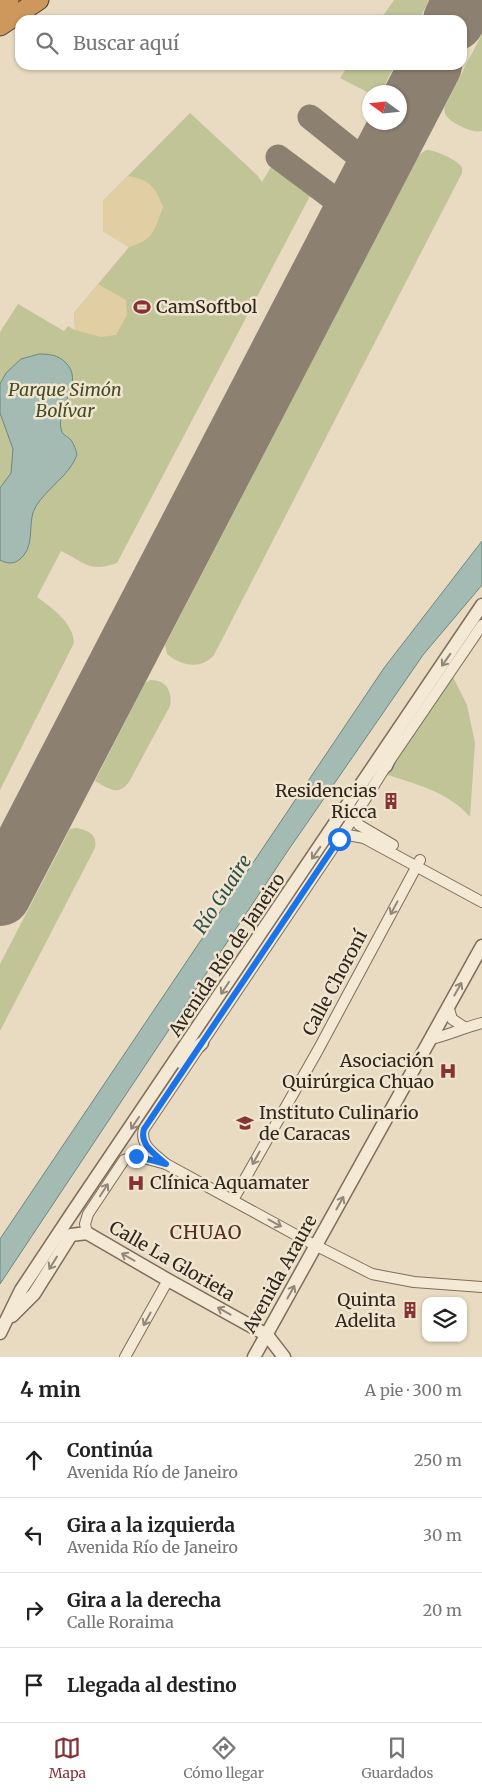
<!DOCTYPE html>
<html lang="es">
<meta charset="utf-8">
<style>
body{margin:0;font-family:Merriweather,serif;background:#f6f6f6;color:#222}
.controls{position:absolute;right:15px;bottom:15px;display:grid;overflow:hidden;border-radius:10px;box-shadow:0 1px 4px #0004}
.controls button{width:45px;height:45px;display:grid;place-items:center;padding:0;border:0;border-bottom:1px solid #e0e0e0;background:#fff;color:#222;font:25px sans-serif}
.compass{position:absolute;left:362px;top:85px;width:45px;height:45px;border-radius:50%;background:#fff;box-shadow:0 1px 4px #0004;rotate:285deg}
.stop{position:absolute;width:15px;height:15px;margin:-11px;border:4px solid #1a73e8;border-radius:50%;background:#fff}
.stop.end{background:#1a73e8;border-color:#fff;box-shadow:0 1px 5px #0008}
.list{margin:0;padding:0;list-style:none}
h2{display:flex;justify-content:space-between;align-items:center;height:65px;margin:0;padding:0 20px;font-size:21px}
h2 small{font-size:16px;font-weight:400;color:#767676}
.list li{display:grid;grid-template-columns:32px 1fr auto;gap:15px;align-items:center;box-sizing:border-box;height:75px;padding:0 20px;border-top:1px solid #e0e0e0}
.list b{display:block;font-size:19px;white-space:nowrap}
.list p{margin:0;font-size:16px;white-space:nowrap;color:#767676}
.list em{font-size:16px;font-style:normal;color:#767676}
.icon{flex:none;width:28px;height:28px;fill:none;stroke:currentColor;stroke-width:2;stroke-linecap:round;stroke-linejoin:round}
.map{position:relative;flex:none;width:482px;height:1357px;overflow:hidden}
.search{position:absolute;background:#fff;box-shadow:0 1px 4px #0004;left:15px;right:15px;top:15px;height:55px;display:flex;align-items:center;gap:12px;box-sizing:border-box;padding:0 18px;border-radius:15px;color:#767676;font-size:19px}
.sheet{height:365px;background:#fff}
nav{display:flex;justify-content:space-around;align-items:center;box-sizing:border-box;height:70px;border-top:1px solid #e0e0e0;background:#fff;font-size:14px;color:#767676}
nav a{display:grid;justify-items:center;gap:2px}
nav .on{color:#873336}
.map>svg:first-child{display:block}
</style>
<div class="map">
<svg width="482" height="1357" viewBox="0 0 482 1357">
<rect width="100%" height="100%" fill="#e8dbc2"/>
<g fill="#c1c497">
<polygon points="394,0 429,0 419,20 380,20"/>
<path d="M482,34v97c-8,3 -28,-7 -34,-13 -4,-4 -4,-8 -3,-12z"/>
<polygon points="349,65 395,65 381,92 369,93 340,78"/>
<path d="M190,113l67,62 5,7 12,-20 36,34 -193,367c-29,10 -32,-1 -56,-12l-24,46c16,12 36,25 37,46l-74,147v-458l18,-28 46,27 4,-5 7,4 -1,-17 55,-66 -26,-16v-30z"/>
<path d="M426,150c7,-1 29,9 34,15 3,3 2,4 2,8l-248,482c-13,15 -33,11 -47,-1l-2,-9 254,-490z"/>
<path d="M452,675l15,30 8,38 -5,74c-21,-25 -55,-33 -85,-43z"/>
<path d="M150,680c16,-1 23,12 20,26l-41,76c-11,15 -21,6 -34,-1l50,-98z"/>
<path d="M76,828c12,2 22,7 19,20l-95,183v-67l70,-135z"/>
</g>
<g fill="#e1cea2">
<path d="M127,176c23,4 28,10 36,31 -8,22 -9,33 -34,40l-26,-16v-30z"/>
<polygon points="98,284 126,300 127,315 116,335 101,337 75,330 74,313"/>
</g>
<g fill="#a4bbb3" stroke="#6c877f">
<path d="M39,354c10,0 19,1 26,8 21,20 -9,43 -4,67 1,6 6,7 10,11 3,4 5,10 6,15 -8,21 -29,32 -41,51 -9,14 -1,35 -12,49 -7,9 -15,10 -24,5v-72l11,-15 2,-24 -13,-36v-29l6,-11 15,-14z"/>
<polygon points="482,541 482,585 423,655 287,852 0,1284 0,1239 384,668"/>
</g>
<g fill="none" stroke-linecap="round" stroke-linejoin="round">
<g stroke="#8c8070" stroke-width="25">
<polyline points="310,117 376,170"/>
<polyline points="278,157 353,213"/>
</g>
<g stroke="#8c8070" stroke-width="62">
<polyline points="454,20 464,0"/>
<polyline points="0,895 431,65"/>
</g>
<g stroke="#7f6d5b" stroke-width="12">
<g id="minor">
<polyline points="354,817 359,825 393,845"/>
<polyline points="339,839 348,835 364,838 482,902"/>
<polyline points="448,1006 452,1019 464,1027"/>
<path d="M430,1039c18,-3 34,-12 52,-16"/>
<path d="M166,1164c-11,-10 -27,-19 -22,-35l210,-312 32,-51 96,-141"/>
<polyline points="233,1200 318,1050 420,860"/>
<polyline points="87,1233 85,1224 88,1214 124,1160 136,1156 166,1164 307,1241 372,1274 414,1282 482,1287"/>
<polyline points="125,1357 168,1280"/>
</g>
</g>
<g stroke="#7f6d5b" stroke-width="15">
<g id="tertiary">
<polyline points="386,766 395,745"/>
<polyline points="181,1062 202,1043"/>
<polyline points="12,1316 34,1294 71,1235 87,1233 168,1280 267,1335 284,1357"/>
<polyline points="0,1333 21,1290 72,1213 482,605"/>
<polyline points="254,1357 482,946"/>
</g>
</g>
<g stroke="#4d3c2f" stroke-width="21">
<g id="motorway">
<polyline points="0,6 9,0"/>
<polyline points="0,26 39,0"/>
</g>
</g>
<use href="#minor" stroke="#f4e9d4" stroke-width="10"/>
<use href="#tertiary" stroke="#f4e9d4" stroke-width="12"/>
<use href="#motorway" stroke="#ce975b" stroke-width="19"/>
</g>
<defs><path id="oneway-shaft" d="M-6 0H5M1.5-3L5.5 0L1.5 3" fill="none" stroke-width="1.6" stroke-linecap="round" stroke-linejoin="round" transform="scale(1.25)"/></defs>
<g stroke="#928879">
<use href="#oneway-shaft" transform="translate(446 660) rotate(125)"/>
<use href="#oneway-shaft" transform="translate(316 853) rotate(125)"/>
<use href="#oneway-shaft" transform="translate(394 908) rotate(118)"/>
<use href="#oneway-shaft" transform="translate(225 988) rotate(124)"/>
<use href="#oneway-shaft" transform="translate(458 989) rotate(-61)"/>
<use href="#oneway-shaft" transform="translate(135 1123) rotate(124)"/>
<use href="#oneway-shaft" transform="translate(256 1158) rotate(119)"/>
<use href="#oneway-shaft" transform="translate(104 1190) rotate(-57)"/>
<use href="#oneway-shaft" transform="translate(340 1203) rotate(-61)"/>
<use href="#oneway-shaft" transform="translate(275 1223) rotate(29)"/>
<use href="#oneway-shaft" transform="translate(128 1257) rotate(-150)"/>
<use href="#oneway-shaft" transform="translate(53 1263) rotate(122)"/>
<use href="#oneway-shaft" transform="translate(291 1292) rotate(-61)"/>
<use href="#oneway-shaft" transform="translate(224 1311) rotate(-151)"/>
<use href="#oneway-shaft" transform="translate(147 1319) rotate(119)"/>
</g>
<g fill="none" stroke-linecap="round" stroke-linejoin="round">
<path stroke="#1a73e8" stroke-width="6" d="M136,1156l30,8c-11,-10 -27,-19 -22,-35l195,-290"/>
</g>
<defs>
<g id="stadium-bare" transform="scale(1.35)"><path d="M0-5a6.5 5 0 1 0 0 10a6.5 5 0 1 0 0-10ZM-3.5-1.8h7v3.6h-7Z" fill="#873336" stroke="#f0e6d0" stroke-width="2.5" paint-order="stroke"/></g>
<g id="building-bare" transform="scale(1.35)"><path d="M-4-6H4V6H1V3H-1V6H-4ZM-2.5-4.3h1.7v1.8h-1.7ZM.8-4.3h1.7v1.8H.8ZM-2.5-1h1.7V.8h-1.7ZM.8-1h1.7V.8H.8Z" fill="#873336" stroke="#f0e6d0" stroke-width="2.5" paint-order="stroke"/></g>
<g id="hospital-bare" transform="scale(1.35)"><path d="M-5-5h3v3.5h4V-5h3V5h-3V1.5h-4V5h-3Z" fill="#873336" stroke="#f0e6d0" stroke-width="2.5" paint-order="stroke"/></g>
<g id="university-bare" transform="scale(1.35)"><path d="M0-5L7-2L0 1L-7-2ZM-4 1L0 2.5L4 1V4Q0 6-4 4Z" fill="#873336" stroke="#f0e6d0" stroke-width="2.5" paint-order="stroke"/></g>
</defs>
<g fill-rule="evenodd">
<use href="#stadium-bare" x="142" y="307"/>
<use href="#building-bare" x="391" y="801"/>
<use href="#hospital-bare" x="448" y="1071"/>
<use href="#university-bare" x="245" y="1123"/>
<use href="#hospital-bare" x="136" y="1183"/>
<use href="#building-bare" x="410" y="1310"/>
</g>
<g text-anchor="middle" stroke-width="5" stroke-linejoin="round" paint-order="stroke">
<g font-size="18" fill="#31261e" stroke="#f0e6d0" text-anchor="start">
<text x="156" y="313">CamSoftbol</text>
<text x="377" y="797" text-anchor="end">Residencias<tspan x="377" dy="21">Ricca</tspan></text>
<text x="434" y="1067" text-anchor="end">Asociación<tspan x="434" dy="21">Quirúrgica Chuao</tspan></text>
<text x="259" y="1119">Instituto Culinario<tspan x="259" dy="21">de Caracas</tspan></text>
<text x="150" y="1189">Clínica Aquamater</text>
<text x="396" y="1306" text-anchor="end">Quinta<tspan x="396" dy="21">Adelita</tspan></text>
</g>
<g font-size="18" font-style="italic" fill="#434b27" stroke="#f0e6d0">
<text x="65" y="396">Parque Simón<tspan x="65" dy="21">Bolívar</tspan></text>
</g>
<g font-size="18" fill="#31261e" stroke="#f0e6d0">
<text transform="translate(227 955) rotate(-56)" y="6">Avenida Río de Janeiro</text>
<text transform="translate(335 983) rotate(-62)" y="6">Calle Choroní</text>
<text transform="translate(172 1261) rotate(30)" y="6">Calle La Glorieta</text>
<text transform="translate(280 1274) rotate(-61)" y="6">Avenida Araure</text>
</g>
<g font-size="19" font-style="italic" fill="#2f4f4c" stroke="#f0e6d0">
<text transform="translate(222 894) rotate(-57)" y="7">Río Guaire</text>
</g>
<g font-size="19" letter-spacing="1" fill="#582b22" stroke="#f0e6d0">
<text x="206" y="1239">CHUAO</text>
</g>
</g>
</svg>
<div class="controls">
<button><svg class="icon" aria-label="layers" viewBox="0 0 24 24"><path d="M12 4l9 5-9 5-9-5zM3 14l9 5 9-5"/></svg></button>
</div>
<svg class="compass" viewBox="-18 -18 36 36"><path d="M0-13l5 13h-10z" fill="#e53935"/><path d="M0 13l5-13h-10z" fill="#767676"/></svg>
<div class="stop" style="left:339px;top:839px"></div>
<div class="stop end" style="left:136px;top:1156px"></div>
<div class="search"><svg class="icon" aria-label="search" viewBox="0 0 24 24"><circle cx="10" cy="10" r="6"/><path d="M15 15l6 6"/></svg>Buscar aquí</div>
</div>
<section class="sheet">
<h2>4 min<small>A pie · 300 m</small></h2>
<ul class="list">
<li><svg class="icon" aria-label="ahead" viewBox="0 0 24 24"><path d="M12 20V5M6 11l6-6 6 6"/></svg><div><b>Continúa</b><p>Avenida Río de Janeiro</p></div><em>250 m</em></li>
<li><svg class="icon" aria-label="left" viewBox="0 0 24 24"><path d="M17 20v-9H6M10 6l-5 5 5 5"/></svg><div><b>Gira a la izquierda</b><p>Avenida Río de Janeiro</p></div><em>30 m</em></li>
<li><svg class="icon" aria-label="right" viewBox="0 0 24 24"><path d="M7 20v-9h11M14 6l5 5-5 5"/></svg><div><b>Gira a la derecha</b><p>Calle Roraima</p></div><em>20 m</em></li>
<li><svg class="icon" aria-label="arrive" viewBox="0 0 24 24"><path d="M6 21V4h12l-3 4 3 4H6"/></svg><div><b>Llegada al destino</b></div></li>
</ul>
</section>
<nav>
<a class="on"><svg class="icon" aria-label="map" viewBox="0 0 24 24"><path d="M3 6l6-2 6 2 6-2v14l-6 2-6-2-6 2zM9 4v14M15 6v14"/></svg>Mapa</a>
<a><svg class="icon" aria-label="directions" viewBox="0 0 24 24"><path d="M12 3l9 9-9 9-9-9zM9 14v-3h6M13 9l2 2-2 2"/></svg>Cómo llegar</a>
<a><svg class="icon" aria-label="saved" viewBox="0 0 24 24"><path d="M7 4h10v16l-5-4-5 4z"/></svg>Guardados</a>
</nav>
